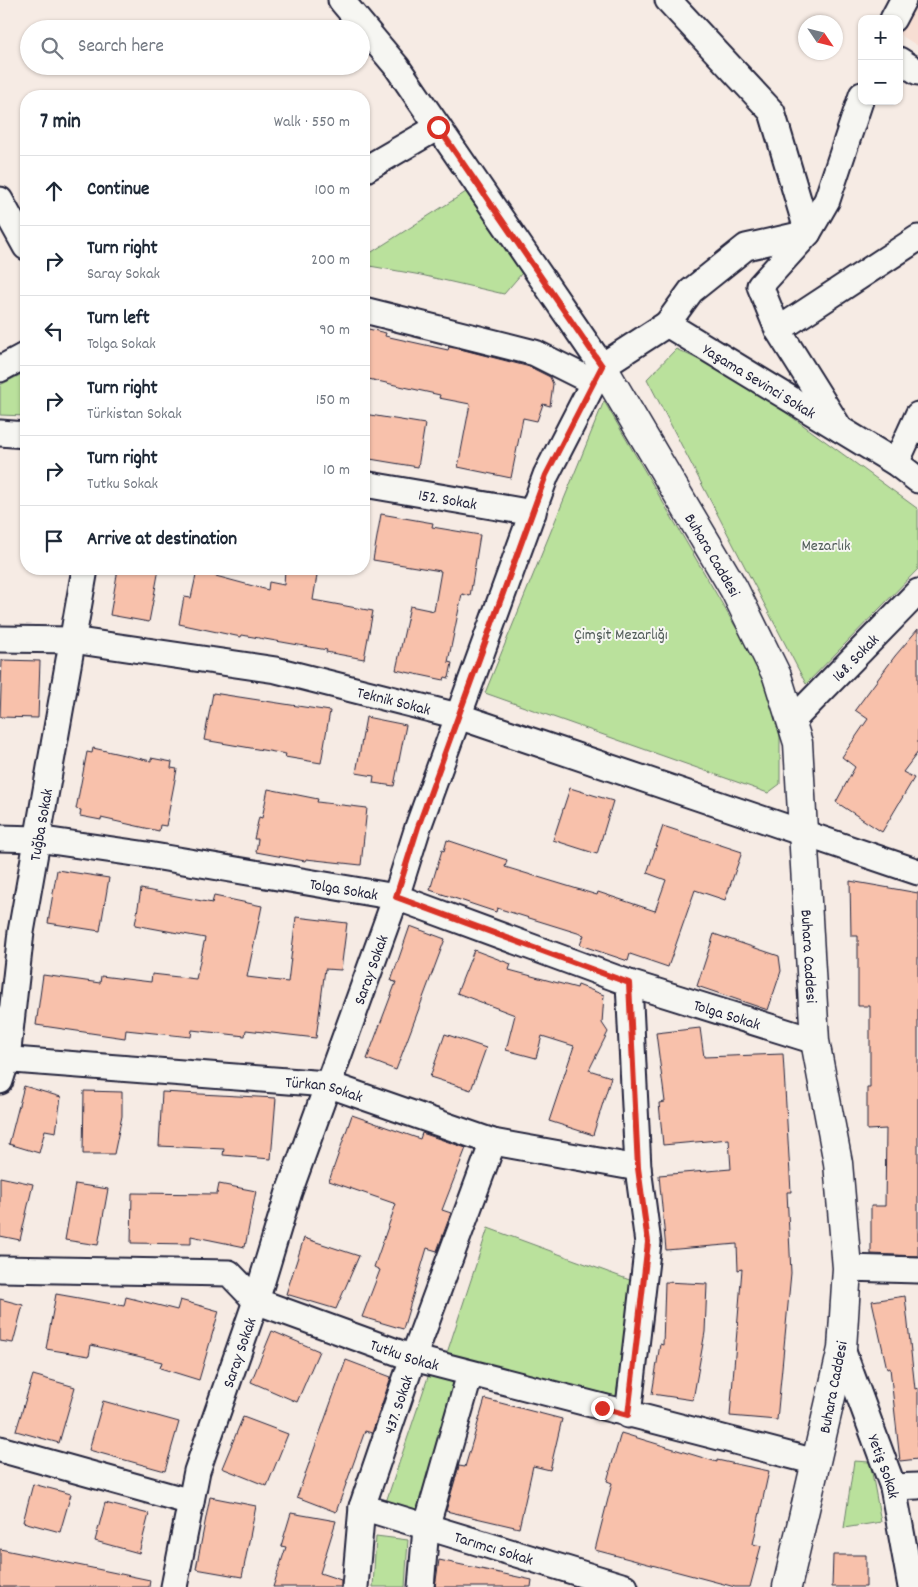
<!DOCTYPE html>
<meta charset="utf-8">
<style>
body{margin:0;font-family:Dekko,sans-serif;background:#f6f6f7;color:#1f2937}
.controls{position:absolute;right:15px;top:15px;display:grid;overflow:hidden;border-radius:10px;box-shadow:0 1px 4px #0004}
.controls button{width:45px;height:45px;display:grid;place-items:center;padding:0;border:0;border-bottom:1px solid #e0e1e3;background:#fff;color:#1f2937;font:25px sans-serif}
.compass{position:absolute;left:798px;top:15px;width:45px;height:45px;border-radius:50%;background:#fff;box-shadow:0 1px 4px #0004;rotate:125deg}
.stop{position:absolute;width:15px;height:15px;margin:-11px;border:4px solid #d93025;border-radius:50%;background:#fff}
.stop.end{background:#d93025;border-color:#fff;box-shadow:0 1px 5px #0008}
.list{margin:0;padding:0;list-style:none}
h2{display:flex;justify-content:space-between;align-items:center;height:65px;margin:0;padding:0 20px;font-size:21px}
h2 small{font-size:16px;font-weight:400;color:#747a83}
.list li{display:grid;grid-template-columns:32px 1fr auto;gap:15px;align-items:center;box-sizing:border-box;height:70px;padding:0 20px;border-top:1px solid #e0e1e3}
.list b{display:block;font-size:19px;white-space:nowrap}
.list p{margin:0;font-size:16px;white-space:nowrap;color:#747a83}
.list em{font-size:16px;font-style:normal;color:#747a83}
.icon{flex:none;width:28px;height:28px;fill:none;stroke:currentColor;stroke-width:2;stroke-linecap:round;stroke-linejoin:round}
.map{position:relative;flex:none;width:918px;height:1587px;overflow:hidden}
.search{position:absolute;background:#fff;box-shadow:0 1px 4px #0004;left:20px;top:20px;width:350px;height:55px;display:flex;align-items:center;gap:12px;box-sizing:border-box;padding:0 18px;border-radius:28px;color:#747a83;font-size:19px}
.panel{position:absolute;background:#fff;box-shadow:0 1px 4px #0004;left:20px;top:90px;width:350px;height:485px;border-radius:20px}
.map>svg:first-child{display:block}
</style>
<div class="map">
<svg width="918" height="1587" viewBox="0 0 918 1587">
<rect width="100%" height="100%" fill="#f6ebe4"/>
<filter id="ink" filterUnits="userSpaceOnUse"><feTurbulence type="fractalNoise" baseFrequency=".02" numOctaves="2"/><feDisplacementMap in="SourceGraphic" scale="10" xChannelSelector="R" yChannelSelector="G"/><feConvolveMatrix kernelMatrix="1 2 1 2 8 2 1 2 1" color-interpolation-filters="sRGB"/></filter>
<g filter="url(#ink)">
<polygon fill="#f7ded3" points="914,0 918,0 918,46 899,34 899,26"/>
<g fill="#bae19c" stroke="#6e826c">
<polygon points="466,192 522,273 504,294 421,275 364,265 364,257"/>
<polygon points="676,349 740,379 918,509 918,569 806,684 647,379"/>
<polygon points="26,372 26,416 0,415 0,385"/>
<polygon points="604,401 763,674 780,727 780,784 768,793 485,693"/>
<polygon points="488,1228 635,1282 616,1396 446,1356"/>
<polygon points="429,1374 454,1383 419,1512 386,1502"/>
<polygon points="854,1461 870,1462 881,1522 844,1528"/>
<polygon points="376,1536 408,1540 405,1587 373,1587"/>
</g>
<g fill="#f8c1ab" stroke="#22223b">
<polygon points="364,328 386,333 385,336 448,350 449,347 464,350 530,367 550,377 553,384 550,406 543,404 537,421 523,418 511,478 458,467 470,404 439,398 440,395 364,378"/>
<polygon points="364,414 425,424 418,467 364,458"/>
<polygon points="381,514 433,523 432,527 480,535 470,596 462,594 448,662 452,663 449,678 445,677 444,680 396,670 410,606 434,611 441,571 373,560"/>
<polygon points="118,569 159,569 149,622 110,615"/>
<polygon points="285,569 318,569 313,600 373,611 364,659 326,652 327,650 242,635 241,637 179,624 184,597 191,598 197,571 268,590 269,582 284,585"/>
<polygon points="918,629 918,752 903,772 914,778 882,832 836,802 855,767 842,757 868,719 855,710 895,656"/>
<polygon points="2,660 40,661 38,718 0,717"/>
<polygon points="213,693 330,711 321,763 285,757 286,754 204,740"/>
<polygon points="366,717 406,725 394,786 373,783 374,776 356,773"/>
<polygon points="93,748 151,761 151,758 172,762 171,768 177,769 166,826 160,825 159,831 101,818 101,820 80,816 81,810 76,809 87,752 92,753"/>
<polygon points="570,788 613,801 597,854 553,840"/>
<polygon points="268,789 318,799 317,802 367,808 361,865 306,859 305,861 256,852 258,839 254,839 259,817 262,818"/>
<polygon points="663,826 742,852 725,900 695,890 668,967 630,954 628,961 580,945 584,935 497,908 496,912 430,890 442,850 444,851 447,840 507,860 505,867 597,895 598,892 655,911 666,880 647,873"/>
<polygon points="57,870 109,878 100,931 48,923"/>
<polygon points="850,881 918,893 918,1256 871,1254 871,1206 885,1206 886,1129 867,1130 867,1088 870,1088 870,1006 858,1006 858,936 851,936"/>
<polygon points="141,889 212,903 214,896 262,906 247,977 288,982 296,917 347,923 341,970 325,969 316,1038 246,1030 245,1036 192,1030 191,1037 126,1030 125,1038 36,1025 43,975 100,983 101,976 151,982 152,974 196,979 205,938 135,925"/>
<polygon points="410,926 445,939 396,1070 367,1059 396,982 391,981"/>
<polygon points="714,934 779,956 781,971 768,1010 697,986"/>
<polygon points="474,950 511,964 509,970 577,988 578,985 604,995 602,1023 608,1032 589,1070 611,1077 593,1135 549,1121 574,1046 542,1036 536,1058 506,1050 515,1015 457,993"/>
<polygon points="700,1028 704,1057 783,1054 791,1192 787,1192 791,1273 777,1420 730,1416 742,1269 738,1270 737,1244 666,1250 659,1175 731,1169 729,1139 663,1145 659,1103 665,1102 656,1033"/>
<polygon points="445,1034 486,1048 471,1090 430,1077"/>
<polygon points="24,1086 61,1097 56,1132 45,1130 39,1153 9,1144"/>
<polygon points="84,1091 122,1092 122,1116 114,1154 83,1154"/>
<polygon points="162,1092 276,1098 271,1159 223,1155 224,1149 159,1146"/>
<polygon points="352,1115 420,1139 422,1133 466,1148 442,1210 451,1213 437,1251 427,1248 403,1329 362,1317 380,1270 374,1267 396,1204 329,1181"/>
<polygon points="0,1177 33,1184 20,1240 0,1236"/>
<polygon points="75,1184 108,1189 98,1245 65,1240"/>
<polygon points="219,1184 256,1191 245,1247 191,1236 191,1244 131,1243 132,1193 217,1194"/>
<polygon points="304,1238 359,1256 336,1309 286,1294"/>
<polygon points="665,1282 707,1284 705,1332 693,1400 652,1394 660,1344 663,1345"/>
<polygon points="56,1294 124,1306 126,1297 177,1310 180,1300 219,1311 199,1380 160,1368 162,1362 91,1345 89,1356 46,1349"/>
<polygon points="905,1296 915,1389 918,1388 918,1459 900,1461 890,1368 887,1369 872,1301"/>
<polygon points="0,1299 23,1305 13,1343 0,1341"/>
<polygon points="272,1331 319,1351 297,1402 251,1382"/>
<polygon points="346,1360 391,1377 372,1433 365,1431 336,1512 297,1497"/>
<polygon points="33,1375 75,1387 59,1443 16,1431"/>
<polygon points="485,1399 562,1419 550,1470 533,1466 519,1528 446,1511 459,1466 465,1467"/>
<polygon points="103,1401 179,1422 165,1471 89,1450"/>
<polygon points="243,1417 288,1434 267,1486 222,1468"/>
<polygon points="621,1433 717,1462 717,1460 769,1471 753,1544 761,1546 750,1587 735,1587 595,1550 612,1483 607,1481"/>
<polygon points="33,1484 71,1494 60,1532 23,1522"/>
<polygon points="210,1497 256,1506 242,1577 196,1569"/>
<polygon points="105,1503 149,1514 139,1553 95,1541"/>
<polygon points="291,1513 336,1521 320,1573 341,1580 341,1587 273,1587 286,1547 281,1546"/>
<polygon points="0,1549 150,1580 149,1587 0,1587"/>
<polygon points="833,1555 866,1555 866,1587 832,1587"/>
<polygon points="439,1560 532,1580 531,1587 435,1587"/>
</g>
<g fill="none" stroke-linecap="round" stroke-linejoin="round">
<g stroke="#22223b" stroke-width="29">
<g id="minor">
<polyline points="341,0 397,67 602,366"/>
<polyline points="893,19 903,0"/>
<polyline points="899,60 918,72"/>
<polyline points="364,170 438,127"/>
<polyline points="0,200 26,247"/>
<polyline points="364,310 535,353 593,382"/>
<polyline points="667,324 691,291 746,247 808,233 772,112 668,0"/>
<polyline points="778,330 918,238"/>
<path id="s1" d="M602,366l65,-42 229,139 22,17"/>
<polyline points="0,369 26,355"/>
<polyline points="840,429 778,330 760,286 808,233 827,200 862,95"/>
<polyline points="0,433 26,435"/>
<polyline points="896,463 918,415"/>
<path id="s2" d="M364,484l169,29"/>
<path id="s3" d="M0,639l72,1 204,30 182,46 460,156"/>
<path id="s4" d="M791,722l127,-130"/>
<path id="s5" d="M0,838l37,1 111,16 248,42 233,86 186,58"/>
<path id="s6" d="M0,1059l327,25 166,58 145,26"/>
<path id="s7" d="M0,1081l7,-22 14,-127 64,-363"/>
<polyline points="847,1268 918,1270"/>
<path id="s8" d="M0,1269l229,4 27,28 157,57 403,104"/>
<path id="s9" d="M842,1349l51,138 18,100"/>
<polyline points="628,1415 648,1243 638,1168 629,983"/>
<polyline points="0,1449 191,1502"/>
<polyline points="893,1487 918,1486"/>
<path id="s10" d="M362,1507l263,80"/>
<path id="s11" d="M174,1587l23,-116 59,-170 33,-109 107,-295 22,-70 128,-352 56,-109"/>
<path id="s12" d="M355,1587l7,-80 51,-149 80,-216"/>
<polyline points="421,1587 426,1528 470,1374"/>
</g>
</g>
<g stroke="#22223b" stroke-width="31">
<g id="major">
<path id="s13" d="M602,366l132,223 43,87 21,67 17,298 23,122 9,105 -5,81 -55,238"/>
</g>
</g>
<use href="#minor" stroke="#f6f6f2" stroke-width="25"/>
<use href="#major" stroke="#f6f6f2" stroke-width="28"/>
</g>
</g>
<g fill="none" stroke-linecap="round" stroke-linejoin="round" filter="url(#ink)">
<polyline stroke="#d93025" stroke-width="6" points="438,127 602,366 546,475 418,827 396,897 629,983 638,1168 648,1242 628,1415 602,1408"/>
</g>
<g text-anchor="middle" stroke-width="4" stroke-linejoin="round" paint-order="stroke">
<g font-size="16" fill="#22223b" stroke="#f6f6f2">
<text dy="6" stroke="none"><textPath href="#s1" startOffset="186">Yaşama Sevinci Sokak</textPath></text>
<text dy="6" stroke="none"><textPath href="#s2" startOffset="85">152. Sokak</textPath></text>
<text dy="6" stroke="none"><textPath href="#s13" startOffset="219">Buhara Caddesi</textPath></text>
<text dy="6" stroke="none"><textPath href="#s4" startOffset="91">168. Sokak</textPath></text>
<text dy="6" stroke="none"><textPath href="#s3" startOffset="400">Teknik Sokak</textPath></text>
<text dy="6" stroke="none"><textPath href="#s7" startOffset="260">Tuğba Sokak</textPath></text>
<text dy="6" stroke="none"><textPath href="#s5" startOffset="348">Tolga Sokak</textPath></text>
<text dy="6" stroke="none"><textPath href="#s13" startOffset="640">Buhara Caddesi</textPath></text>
<text dy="6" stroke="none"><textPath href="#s11" startOffset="649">Saray Sokak</textPath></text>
<text dy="6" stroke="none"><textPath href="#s5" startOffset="752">Tolga Sokak</textPath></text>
<text dy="6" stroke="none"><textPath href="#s6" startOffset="326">Türkan Sokak</textPath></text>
<text dy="6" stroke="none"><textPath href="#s11" startOffset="244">Saray Sokak</textPath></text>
<text dy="6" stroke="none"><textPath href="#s8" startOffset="426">Tutku Sokak</textPath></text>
<text transform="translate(832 1387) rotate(-79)" y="6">Buhara Caddesi</text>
<text dy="6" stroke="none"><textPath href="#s12" startOffset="189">437. Sokak</textPath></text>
<text dy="6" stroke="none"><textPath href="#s9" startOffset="125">Yetiş Sokak</textPath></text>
<text dy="6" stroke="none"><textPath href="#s10" startOffset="138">Tarımcı Sokak</textPath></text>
</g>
<g font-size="16" fill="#505b58" stroke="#f6f6f2">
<text x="826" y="550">Mezarlık</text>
<text x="621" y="639">Çimşit Mezarlığı</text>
</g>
</g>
</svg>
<div class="controls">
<button>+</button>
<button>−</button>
</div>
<svg class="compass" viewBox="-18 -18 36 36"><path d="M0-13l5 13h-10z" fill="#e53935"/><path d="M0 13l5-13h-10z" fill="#747a83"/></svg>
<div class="stop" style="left:438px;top:127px"></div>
<div class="stop end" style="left:602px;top:1408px"></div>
<div class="search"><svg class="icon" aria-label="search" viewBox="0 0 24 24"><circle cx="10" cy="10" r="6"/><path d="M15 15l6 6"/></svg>Search here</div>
<section class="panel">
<h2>7 min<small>Walk · 550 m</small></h2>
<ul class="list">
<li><svg class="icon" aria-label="ahead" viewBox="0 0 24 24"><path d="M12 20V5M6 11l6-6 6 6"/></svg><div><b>Continue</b></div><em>100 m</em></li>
<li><svg class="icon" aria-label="right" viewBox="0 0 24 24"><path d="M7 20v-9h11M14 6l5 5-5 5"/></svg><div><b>Turn right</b><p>Saray Sokak</p></div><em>200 m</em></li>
<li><svg class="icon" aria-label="left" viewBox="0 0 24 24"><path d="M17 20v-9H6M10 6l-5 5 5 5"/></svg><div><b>Turn left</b><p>Tolga Sokak</p></div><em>90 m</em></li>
<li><svg class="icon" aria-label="right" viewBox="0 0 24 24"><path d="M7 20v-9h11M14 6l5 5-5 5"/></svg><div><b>Turn right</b><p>Türkistan Sokak</p></div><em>150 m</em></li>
<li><svg class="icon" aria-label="right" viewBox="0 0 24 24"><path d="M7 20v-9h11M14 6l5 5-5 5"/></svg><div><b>Turn right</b><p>Tutku Sokak</p></div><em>10 m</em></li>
<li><svg class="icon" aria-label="arrive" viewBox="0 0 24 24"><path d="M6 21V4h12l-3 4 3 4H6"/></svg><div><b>Arrive at destination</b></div></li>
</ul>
</section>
</div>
